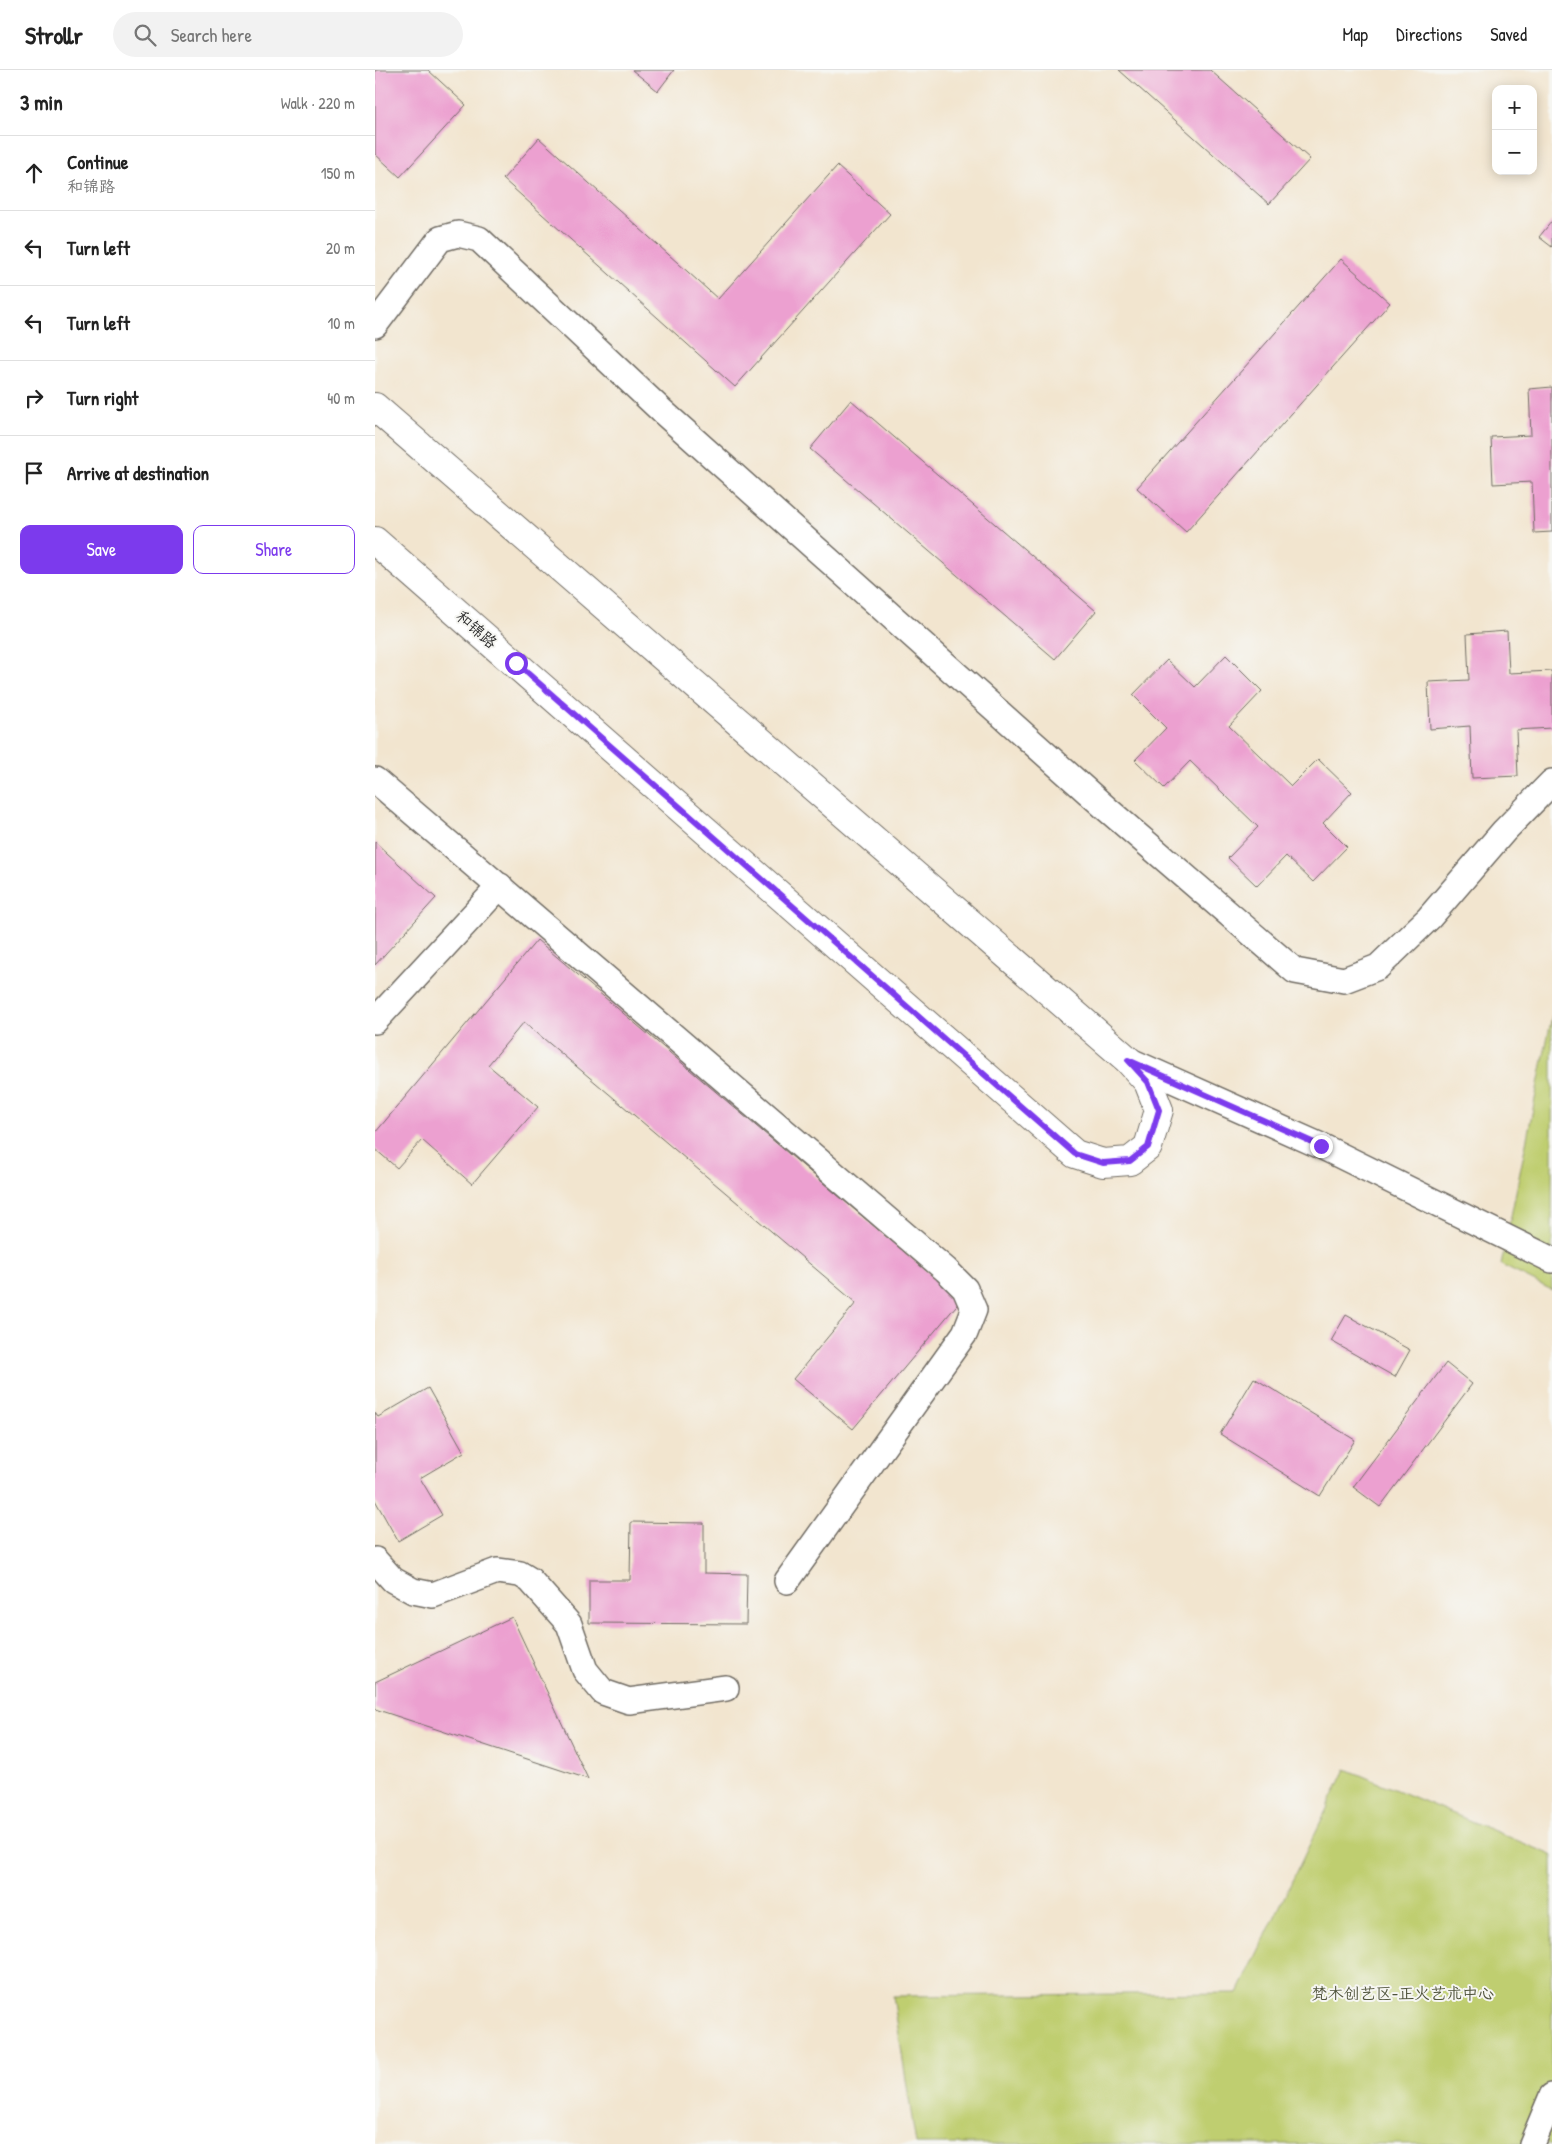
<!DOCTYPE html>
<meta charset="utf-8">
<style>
body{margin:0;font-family:"Patrick Hand","LXGW WenKai TC",sans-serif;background:#f2f2f2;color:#222}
.controls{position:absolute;right:15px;top:15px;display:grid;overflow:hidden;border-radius:10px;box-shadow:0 2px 12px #0003}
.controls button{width:45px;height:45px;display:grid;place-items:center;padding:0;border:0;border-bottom:1px solid #e0e0e0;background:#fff;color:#222;font:25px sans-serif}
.stop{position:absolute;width:15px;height:15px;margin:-11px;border:4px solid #7c3aed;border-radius:50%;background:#fff}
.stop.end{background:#7c3aed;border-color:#fff;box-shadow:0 1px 5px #0008}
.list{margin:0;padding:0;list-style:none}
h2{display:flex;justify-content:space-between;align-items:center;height:65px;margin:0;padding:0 20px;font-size:21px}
h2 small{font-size:16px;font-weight:400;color:#767676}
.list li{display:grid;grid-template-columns:32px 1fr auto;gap:15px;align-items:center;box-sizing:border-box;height:75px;padding:0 20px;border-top:1px solid #e0e0e0}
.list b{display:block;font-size:19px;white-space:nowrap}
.list p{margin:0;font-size:16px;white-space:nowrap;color:#767676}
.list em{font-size:16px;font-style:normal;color:#767676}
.actions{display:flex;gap:10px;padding:15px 20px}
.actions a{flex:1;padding:11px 0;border:1px solid #7c3aed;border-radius:10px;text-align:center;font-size:18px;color:#7c3aed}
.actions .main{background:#7c3aed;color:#fff}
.icon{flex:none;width:28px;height:28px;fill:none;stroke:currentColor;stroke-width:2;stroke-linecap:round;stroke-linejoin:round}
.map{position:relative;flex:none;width:1177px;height:2074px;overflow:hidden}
header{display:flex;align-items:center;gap:30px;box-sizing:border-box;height:70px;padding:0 25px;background:#fff;border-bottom:1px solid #e0e0e0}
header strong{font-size:24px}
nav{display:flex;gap:28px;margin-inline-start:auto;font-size:18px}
.search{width:350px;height:45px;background:#f2f2f2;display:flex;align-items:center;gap:12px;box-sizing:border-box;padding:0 18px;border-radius:28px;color:#767676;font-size:19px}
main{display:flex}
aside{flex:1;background:#fff}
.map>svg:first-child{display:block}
</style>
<header>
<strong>Strollr</strong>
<div class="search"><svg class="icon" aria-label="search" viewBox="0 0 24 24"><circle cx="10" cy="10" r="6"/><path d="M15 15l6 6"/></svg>Search here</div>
<nav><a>Map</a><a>Directions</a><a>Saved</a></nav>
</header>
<main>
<aside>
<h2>3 min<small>Walk · 220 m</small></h2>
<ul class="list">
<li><svg class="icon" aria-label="ahead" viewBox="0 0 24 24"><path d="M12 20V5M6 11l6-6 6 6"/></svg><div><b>Continue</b><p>和锦路</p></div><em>150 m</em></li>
<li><svg class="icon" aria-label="left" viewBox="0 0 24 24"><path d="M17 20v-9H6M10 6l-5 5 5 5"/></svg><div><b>Turn left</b></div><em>20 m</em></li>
<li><svg class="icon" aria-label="left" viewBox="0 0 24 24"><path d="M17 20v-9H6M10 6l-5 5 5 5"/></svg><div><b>Turn left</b></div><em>10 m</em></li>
<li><svg class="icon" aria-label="right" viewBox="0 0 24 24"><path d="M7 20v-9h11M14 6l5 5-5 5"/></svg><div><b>Turn right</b></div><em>40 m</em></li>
<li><svg class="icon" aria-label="arrive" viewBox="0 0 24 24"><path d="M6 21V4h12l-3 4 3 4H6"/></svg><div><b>Arrive at destination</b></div></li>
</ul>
<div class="actions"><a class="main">Save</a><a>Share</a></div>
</aside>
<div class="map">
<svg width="1177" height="2074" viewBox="0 0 1177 2074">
<rect width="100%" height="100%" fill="#f6f6f2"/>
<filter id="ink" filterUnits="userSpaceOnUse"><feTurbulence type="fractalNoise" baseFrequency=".02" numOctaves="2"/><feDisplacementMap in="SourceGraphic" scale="10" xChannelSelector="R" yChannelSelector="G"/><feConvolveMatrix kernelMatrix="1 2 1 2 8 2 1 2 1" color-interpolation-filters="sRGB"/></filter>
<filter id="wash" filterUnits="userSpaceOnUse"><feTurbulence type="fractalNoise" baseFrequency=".0096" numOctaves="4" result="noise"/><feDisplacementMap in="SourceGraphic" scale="20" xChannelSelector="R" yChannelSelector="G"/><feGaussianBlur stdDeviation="1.12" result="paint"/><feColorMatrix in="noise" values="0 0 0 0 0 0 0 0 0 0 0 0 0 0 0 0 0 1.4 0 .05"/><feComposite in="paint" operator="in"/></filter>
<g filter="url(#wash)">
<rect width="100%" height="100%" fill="#f2e5cf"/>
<g fill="#bfce70" stroke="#757c4e">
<polygon points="1177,946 1177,1220 1126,1195"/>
<polygon points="971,1699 1177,1785 1177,2074 541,2074 518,1926 863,1923"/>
</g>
<g id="blocks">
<g fill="#eca0d0">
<polygon points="0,0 53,0 91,35 25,107 0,84"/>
<polygon points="257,0 299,0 283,21"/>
<polygon points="744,0 835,0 935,89 894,134"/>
<polygon points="164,68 343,229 462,96 515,144 360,317 128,109"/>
<polygon points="1177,151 1177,177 1164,167"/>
<polygon points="966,189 1015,233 811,462 762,418"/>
<polygon points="1177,317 1177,462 1159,463 1157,412 1118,414 1116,367 1156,365 1154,319"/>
<polygon points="476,330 721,541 680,589 435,379"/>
<polygon points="1132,561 1134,603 1177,601 1177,658 1141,660 1143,706 1097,708 1095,656 1055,659 1053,612 1094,610 1092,564"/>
<polygon points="851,585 887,621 854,656 916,716 943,689 977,722 948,753 972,777 938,812 911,786 882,816 853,788 883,757 815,691 789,718 760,690 791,658 758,625 792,590 820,617"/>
<polygon points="0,772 61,828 0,895"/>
<polygon points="162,870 586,1230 478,1359 418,1309 481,1233 149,952 113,995 163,1037 97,1114 47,1070 22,1098 0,1079 0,1063"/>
<polygon points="971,1245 1035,1280 1020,1307 956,1271"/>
<polygon points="1071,1293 1097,1314 1005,1437 978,1417"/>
<polygon points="879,1308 980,1370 945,1426 845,1364"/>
<polygon points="53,1318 89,1382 45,1408 67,1445 23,1471 0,1430 0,1343 3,1347"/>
<polygon points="256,1452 329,1453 329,1503 372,1504 371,1554 214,1553 214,1510 255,1510"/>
<polygon points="137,1547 213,1709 0,1639 0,1612"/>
</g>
</g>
</g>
<g filter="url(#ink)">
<use href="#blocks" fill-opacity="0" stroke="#716c64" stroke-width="1"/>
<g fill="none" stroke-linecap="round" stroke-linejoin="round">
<g stroke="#716c64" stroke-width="28">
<g id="minor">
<polyline points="0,255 65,169 83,164 104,169 288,342 733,740 920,901 969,910 1003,897 1054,848 1129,761 1177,712"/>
<polyline points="0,710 571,1200 590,1219 599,1240 590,1263 412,1511"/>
<polyline points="0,951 125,816"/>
<polyline points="753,990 946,1076 1177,1190"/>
<polyline points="0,1490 18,1510 38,1521 58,1525 122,1501 145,1504 155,1510 194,1554 210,1600 228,1622 254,1631 351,1618"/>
<polyline points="1157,2074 1177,2026"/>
</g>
</g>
<g stroke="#716c64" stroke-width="30">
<polyline id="tertiary" points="0,337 753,990 773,1012 784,1040 773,1077 755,1091 728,1093 700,1084 0,471"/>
</g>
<use href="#minor" stroke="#fff" stroke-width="25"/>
<use href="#tertiary" stroke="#fff" stroke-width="28"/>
</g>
</g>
<g fill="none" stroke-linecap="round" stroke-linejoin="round" filter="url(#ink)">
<polyline stroke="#7c3aed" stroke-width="6" points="141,593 700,1084 728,1093 755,1091 773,1077 784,1040 773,1012 753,990 946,1076"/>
</g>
<g text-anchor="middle" stroke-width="4" stroke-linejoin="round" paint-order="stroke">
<g font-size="16" fill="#2b2b2b" stroke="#f6f6f2">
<text transform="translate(102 559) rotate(41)" y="6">和锦路</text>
</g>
<g font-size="16" fill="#50543c" stroke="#f6f6f2">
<text x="1028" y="1929">梵木创艺区-正火艺术中心</text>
</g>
</g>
</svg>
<div class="controls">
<button>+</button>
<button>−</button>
</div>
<div class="stop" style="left:141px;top:593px"></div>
<div class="stop end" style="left:946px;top:1076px"></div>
</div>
</main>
